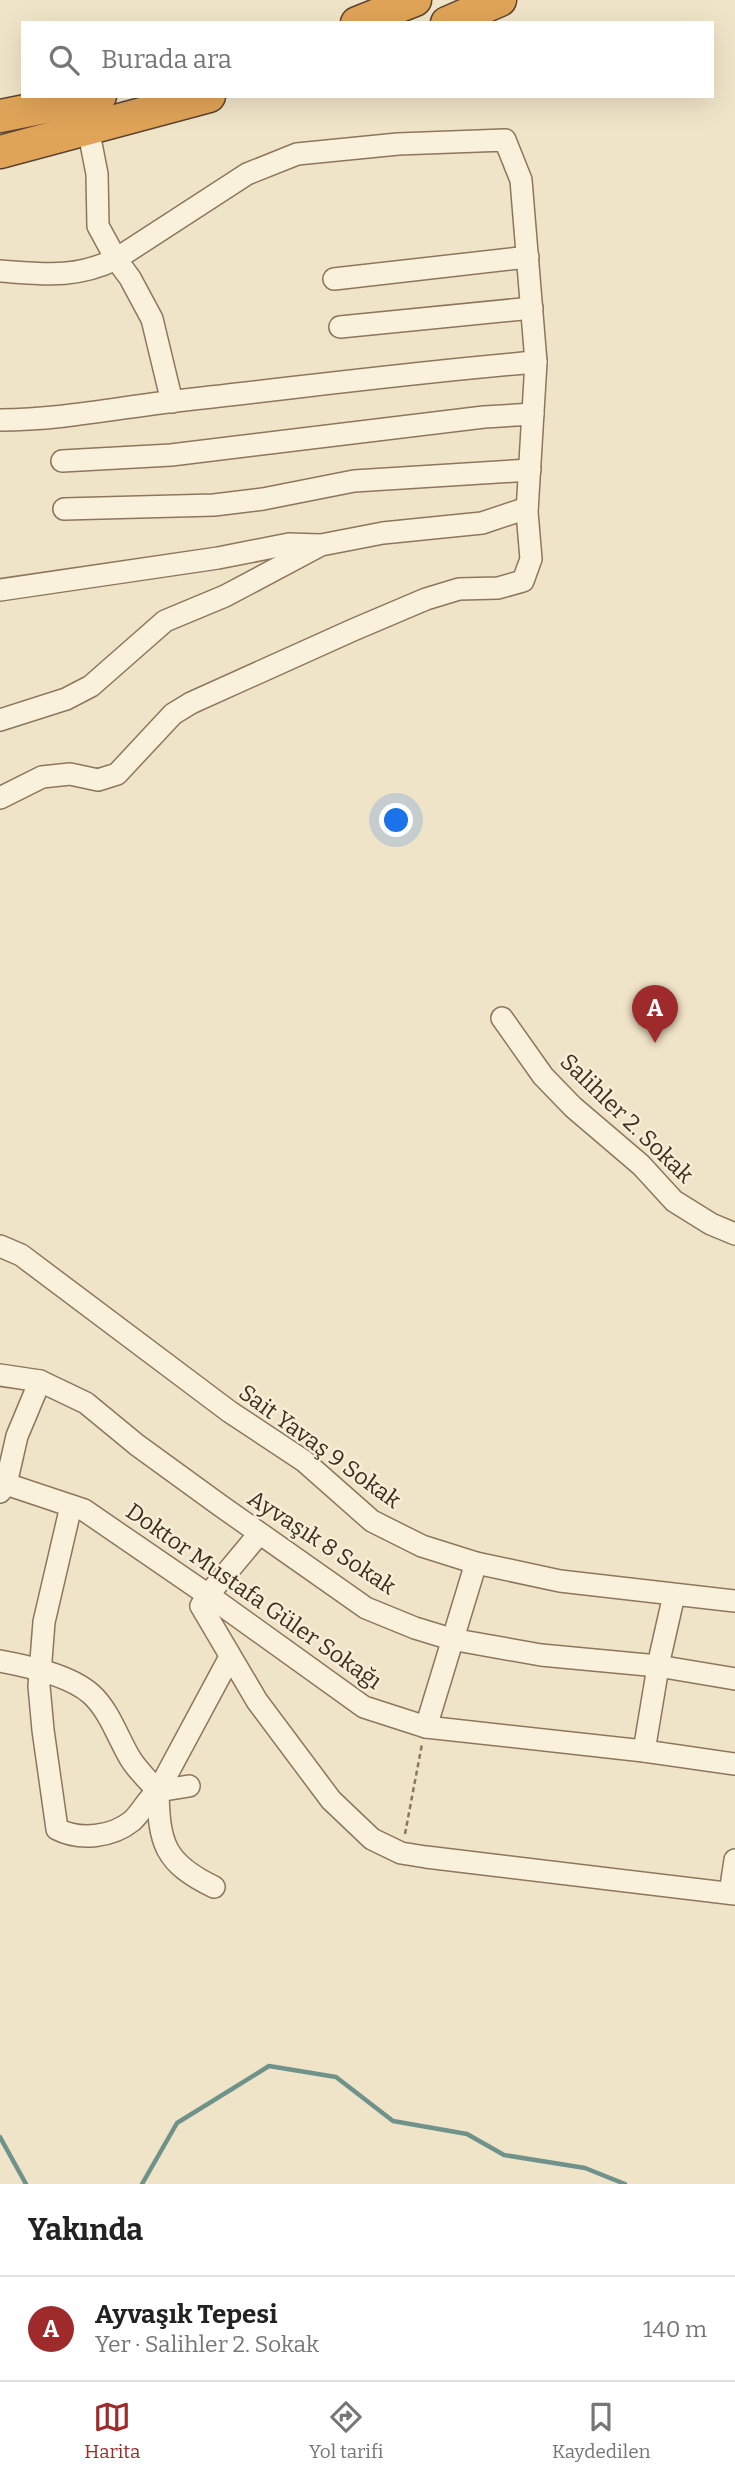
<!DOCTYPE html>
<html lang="tr">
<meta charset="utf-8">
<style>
body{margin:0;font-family:Bitter,serif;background:#f6f6f6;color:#222}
.you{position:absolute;left:397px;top:821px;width:24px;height:24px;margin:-18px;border:5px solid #fff;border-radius:50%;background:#1a73e8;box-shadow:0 0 0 10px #1a73e833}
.badge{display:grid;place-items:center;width:46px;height:46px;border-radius:50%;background:#9e2a2b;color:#fff;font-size:23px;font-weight:700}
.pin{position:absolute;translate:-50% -58px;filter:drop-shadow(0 2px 4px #0008)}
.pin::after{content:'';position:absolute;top:37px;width:24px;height:21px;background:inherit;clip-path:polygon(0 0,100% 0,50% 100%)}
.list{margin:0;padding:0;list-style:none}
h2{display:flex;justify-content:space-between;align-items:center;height:91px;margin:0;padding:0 28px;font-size:30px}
h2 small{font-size:23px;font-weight:400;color:#767676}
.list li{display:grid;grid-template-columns:46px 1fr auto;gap:21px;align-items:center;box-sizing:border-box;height:105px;padding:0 28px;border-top:2px solid #e0e0e0}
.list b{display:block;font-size:26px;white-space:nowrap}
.list p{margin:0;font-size:23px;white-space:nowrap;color:#767676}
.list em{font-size:23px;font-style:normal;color:#767676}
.icon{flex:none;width:38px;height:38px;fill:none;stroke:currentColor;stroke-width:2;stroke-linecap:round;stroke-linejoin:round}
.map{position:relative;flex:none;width:735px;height:2184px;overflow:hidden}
.search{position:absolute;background:#fff;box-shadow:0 7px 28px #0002;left:21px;right:21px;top:21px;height:77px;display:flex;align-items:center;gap:18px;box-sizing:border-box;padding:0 24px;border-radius:0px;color:#767676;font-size:26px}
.sheet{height:196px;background:#fff}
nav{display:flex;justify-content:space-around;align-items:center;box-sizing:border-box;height:98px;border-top:2px solid #e0e0e0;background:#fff;font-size:19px;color:#767676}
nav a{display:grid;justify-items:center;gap:4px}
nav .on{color:#9e2a2b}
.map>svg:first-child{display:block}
</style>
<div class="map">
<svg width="735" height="2184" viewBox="0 0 735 2184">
<rect width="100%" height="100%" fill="#f0e4c8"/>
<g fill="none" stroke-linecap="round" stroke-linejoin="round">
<g stroke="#6f938a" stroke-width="4.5">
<polyline points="0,2137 26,2184"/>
<polyline points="142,2184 177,2123 269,2066 336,2077 393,2121 467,2134 504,2155 585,2168 625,2184"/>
</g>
<g stroke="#8d765c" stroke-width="24">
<g id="minor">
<polyline points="88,128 97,174 98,226 116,259 130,278 152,319 172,402"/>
<path d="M0,271c43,3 75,8 116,-12l131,-85 50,-20 101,-10 107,-4 16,40 15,182 -9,150 4,47 -8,22 -25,7 -39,1 -33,10 -73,31 -162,73 -18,11 -56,60 -19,6 -28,-6 -28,3 -42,21"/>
<polyline points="334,279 528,257"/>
<polyline points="340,327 532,308"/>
<path d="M0,420c59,0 117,-12 175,-19 120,-13 240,-29 361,-39"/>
<polyline points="62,461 171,455 484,417 533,414"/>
<polyline points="64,509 214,505 263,499 354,481 530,470"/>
<polyline points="0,590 218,558 289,544 319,545"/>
<polyline points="0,720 66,699 91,686 165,621 225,596 321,545 383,533 482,523 527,508"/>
<polyline points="502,1018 543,1076 573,1107 641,1165 674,1201 711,1224 735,1234"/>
<polyline points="0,1246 21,1255 230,1412 304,1461 372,1521 422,1546 476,1563 560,1581 735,1601"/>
<polyline points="0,1375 40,1381 86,1403 137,1445 221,1506 366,1608 415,1628 451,1639 541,1655 658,1666 735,1679"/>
<polyline points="0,1482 84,1510 208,1595 364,1707 426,1727 644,1751 735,1764"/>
<polyline points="0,1492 6,1484 17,1436 40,1381"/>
<path d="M71,1506l-27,116 -5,64 4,44 14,99c23,12 55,8 75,-8 10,-9 15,-22 26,-30l72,-134"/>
<polyline points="259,1534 208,1595 201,1606 257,1701 331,1800 372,1839 401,1853 426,1857 735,1894"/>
<path d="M0,1661c27,5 70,14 91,33 18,16 27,44 39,64 7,12 19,23 28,33 1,52 6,72 56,96"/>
<polyline points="426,1727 476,1563"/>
<polyline points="644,1751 659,1661 674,1595"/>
<polyline points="158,1791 189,1786"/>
<polyline points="730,1893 735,1860"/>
</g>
</g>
<g stroke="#5b4430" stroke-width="35">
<g id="highway">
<polyline points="357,23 415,0"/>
<polyline points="447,23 500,0"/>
<polyline points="0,116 100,96"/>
<polyline points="0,152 209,96"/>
</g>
</g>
<polyline stroke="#8d765c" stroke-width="2.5" stroke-dasharray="5 3.5" stroke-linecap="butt" points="405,1834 422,1744"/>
<use href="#minor" stroke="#faf1dc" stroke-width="21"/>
<use href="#highway" stroke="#e0a458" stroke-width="32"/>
</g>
<g text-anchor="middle" stroke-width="5" stroke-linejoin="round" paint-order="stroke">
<g font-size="23" fill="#3d2e20" stroke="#f7eed8">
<text transform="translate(627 1118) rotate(44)" y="8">Salihler 2. Sokak</text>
<text transform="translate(320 1446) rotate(36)" y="8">Sait Yavaş 9 Sokak</text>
<text transform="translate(322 1542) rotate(33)" y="8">Ayvaşık 8 Sokak</text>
<text transform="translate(254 1596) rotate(35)" y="8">Doktor Mustafa Güler Sokağı</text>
</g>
</g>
</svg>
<div class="you"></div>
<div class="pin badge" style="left:655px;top:1043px">A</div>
<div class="search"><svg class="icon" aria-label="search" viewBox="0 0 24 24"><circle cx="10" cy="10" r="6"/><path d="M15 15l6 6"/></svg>Burada ara</div>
</div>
<section class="sheet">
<h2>Yakında<small></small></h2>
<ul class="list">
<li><span class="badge">A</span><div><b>Ayvaşık Tepesi</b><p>Yer · Salihler 2. Sokak</p></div><em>140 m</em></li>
</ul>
</section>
<nav>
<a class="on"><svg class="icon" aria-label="map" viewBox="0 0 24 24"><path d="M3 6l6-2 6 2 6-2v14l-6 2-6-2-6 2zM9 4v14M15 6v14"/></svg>Harita</a>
<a><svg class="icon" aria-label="directions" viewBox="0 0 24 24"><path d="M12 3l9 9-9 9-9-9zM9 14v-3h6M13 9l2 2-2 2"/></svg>Yol tarifi</a>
<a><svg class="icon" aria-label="saved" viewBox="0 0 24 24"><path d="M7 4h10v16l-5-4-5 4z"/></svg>Kaydedilen</a>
</nav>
